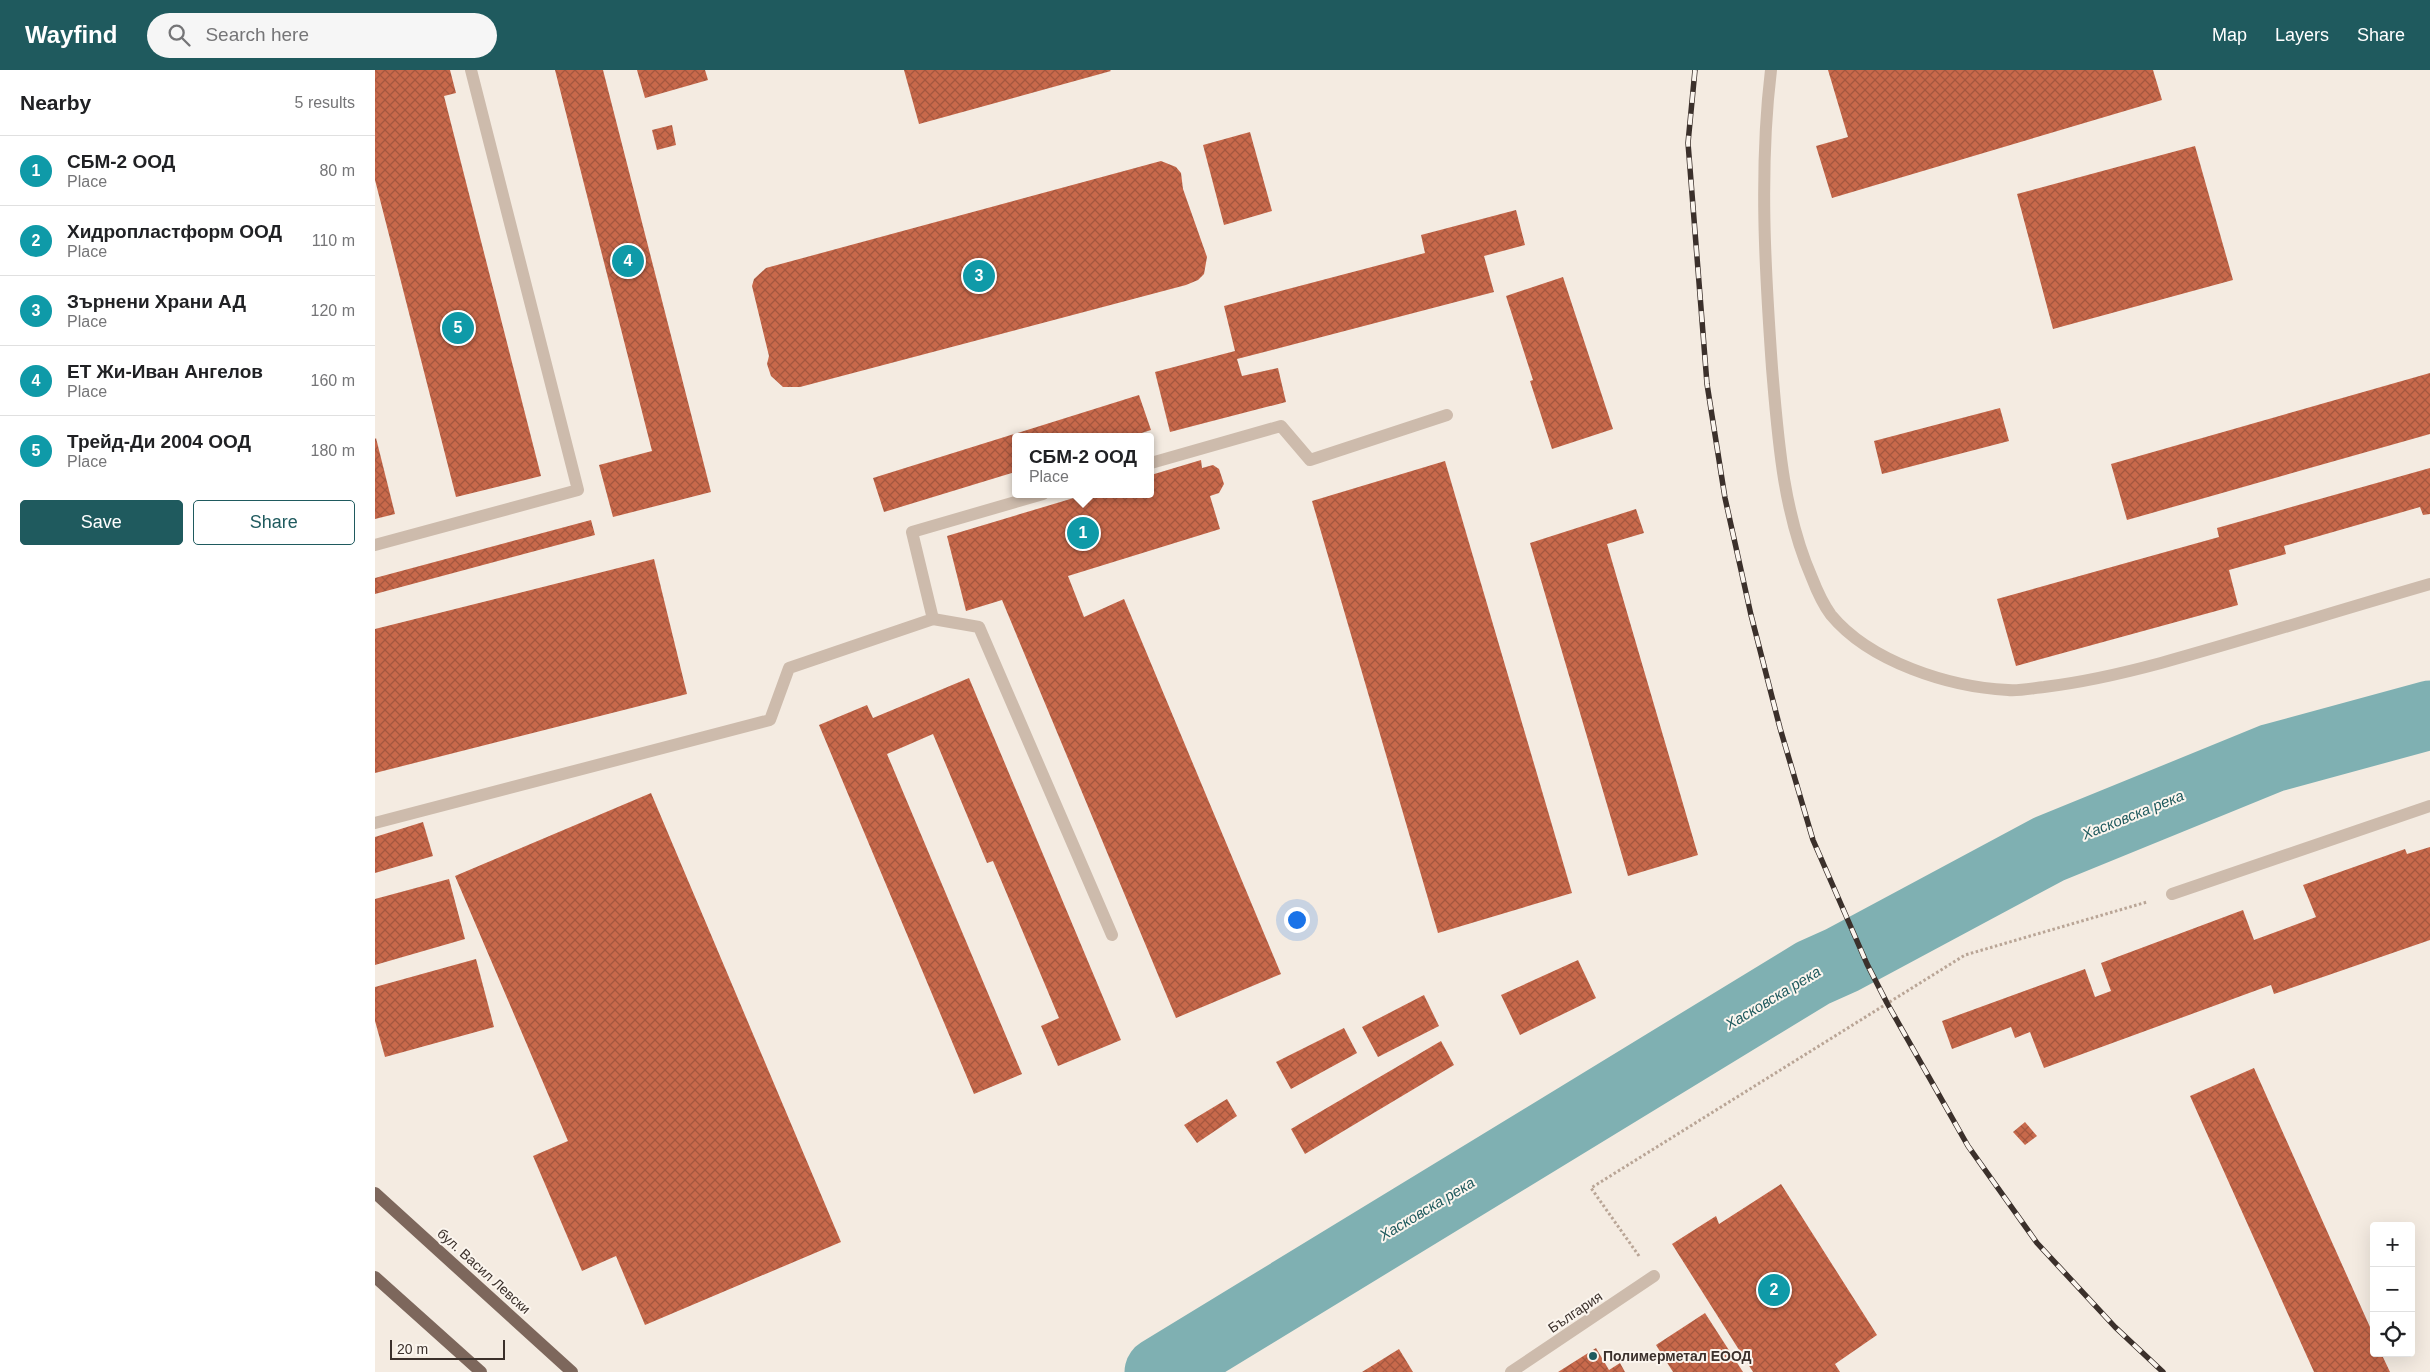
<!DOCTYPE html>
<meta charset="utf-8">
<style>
body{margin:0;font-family:Helvetica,sans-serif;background:#f6f6f6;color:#202124}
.controls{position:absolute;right:15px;bottom:15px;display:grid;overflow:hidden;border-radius:5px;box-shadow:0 5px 20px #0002}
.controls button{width:45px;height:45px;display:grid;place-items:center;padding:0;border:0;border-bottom:1px solid #e0e0e0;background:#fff;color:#202124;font:25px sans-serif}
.scale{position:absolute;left:15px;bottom:12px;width:115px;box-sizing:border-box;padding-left:5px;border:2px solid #3b302b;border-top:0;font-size:14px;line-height:18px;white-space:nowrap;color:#3b302b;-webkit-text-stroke:4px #fbf5ee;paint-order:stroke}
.you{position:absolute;left:921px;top:849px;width:18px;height:18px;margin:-12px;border:4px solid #fff;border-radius:50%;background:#1a73e8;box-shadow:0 0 0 8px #1a73e833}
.badge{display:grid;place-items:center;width:32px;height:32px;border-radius:50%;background:#1f5a5e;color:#fff;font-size:16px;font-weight:700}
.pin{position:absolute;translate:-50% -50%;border:2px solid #fff;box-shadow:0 1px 5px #0006}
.popup{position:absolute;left:637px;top:363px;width:142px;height:65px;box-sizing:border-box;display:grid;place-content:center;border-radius:5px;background:#fff;filter:drop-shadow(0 1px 4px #0005);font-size:16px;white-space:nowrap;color:#757577}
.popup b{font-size:19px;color:#202124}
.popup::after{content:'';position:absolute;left:50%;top:100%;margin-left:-10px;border:10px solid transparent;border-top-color:#fff}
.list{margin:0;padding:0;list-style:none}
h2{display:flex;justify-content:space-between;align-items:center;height:65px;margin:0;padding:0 20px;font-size:21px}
h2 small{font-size:16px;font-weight:400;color:#757577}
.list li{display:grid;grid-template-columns:32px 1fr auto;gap:15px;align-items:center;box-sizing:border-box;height:70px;padding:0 20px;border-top:1px solid #e0e0e0}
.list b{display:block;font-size:19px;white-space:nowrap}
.list p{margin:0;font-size:16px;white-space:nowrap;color:#757577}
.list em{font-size:16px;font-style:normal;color:#757577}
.actions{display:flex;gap:10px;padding:15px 20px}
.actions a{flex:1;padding:11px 0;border:1px solid #1f5a5e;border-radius:5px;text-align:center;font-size:18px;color:#1f5a5e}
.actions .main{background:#1f5a5e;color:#fff}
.icon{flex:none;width:28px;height:28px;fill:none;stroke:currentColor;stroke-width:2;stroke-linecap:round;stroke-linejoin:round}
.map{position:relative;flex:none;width:2055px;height:1302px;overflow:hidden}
header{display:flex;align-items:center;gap:30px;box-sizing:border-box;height:70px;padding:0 25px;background:#1f5a5e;color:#fff}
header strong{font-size:24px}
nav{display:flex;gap:28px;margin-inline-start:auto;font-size:18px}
.search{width:350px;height:45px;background:#f6f6f6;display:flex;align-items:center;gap:12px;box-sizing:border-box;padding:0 18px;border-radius:28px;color:#757577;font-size:19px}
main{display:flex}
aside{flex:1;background:#fff}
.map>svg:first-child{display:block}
</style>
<header>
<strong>Wayfind</strong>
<div class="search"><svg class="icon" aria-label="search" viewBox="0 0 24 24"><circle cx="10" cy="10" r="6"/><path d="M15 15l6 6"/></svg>Search here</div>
<nav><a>Map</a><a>Layers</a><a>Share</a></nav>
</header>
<main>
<aside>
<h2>Nearby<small>5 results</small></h2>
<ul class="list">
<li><span class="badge" style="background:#0f9aa8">1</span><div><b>СБМ-2 ООД</b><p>Place</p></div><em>80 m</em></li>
<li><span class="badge" style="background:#0f9aa8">2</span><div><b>Хидропластформ ООД</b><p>Place</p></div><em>110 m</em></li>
<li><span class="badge" style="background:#0f9aa8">3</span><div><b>Зърнени Храни АД</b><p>Place</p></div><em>120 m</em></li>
<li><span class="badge" style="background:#0f9aa8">4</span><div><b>ЕТ Жи-Иван Ангелов</b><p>Place</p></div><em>160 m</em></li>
<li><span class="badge" style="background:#0f9aa8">5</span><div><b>Трейд-Ди 2004 ООД</b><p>Place</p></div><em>180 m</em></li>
</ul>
<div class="actions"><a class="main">Save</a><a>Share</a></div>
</aside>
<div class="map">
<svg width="2055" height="1302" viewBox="0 0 2055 1302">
<defs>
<pattern id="building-cross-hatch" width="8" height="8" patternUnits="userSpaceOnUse" patternTransform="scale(1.25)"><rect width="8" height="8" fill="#c8694b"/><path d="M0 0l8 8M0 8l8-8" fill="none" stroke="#a4573f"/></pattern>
</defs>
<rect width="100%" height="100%" fill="#f4ebe1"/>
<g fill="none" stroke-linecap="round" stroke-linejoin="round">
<polyline stroke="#7fb0b2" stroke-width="69" points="784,1302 1438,903 1467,890 1674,779 1897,688 2055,645"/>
</g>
<g fill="url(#building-cross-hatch)">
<polygon points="0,0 75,0 81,23 69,26 166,406 81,427 0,110"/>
<polygon points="180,0 228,0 336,422 238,447 224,395 277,381"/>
<polygon points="262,0 330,0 333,10 270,28"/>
<polygon points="529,0 735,0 736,1 544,54"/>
<polygon points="1453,0 1778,0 1787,30 1457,128 1441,76 1473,67"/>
<polygon points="297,55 301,75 282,80 277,60"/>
<polygon points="875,62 897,141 849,155 828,75"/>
<polygon points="1820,76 1858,210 1678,259 1642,124"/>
<polygon points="786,91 801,97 806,103 808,119 832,187 829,204 823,210 811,215 425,317 408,317 396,306 392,294 394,286 377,216 379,209 391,198"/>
<polygon points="1141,140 1150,175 1109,186 1119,222 862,289 867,306 903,298 911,332 795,362 780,302 860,281 849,236 1050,183 1046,165"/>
<polygon points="1188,207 1238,359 1177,379 1155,311 1158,310 1131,226"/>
<polygon points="2055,303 2055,364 1752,450 1736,394"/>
<polygon points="764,325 776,360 754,367 640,367 640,402 509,442 498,408"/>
<polygon points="1625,338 1634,371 1507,404 1499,371"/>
<polygon points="1,368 20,444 0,449 0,369"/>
<polygon points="826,390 827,398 838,395 844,399 849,414 844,423 835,426 845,459 693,506 709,547 749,529 906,904 801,948 627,530 591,541 572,466 712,424 776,424 776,405"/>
<polygon points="1070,391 1197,823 1063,863 937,431"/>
<polygon points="2055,398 2055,444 2048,445 2045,437 1909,476 1911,484 1854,500 1863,535 1641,596 1622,529 1844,467 1842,458"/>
<polygon points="1261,439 1269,463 1232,474 1323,785 1253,806 1155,473"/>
<polygon points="216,450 220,465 0,524 0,508"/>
<polygon points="279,489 312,624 0,703 0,559"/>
<polygon points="594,608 746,970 683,996 666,956 684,948 618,791 612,793 558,664 512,684 647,1004 599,1024 444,655 492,635 498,648"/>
<polygon points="276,723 466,1172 270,1255 241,1186 207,1201 158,1086 193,1071 80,806"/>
<polygon points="48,752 58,786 0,803 0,767"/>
<polygon points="2055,777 2055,870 1899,924 1896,915 1669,998 1655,962 1640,968 1636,957 1577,979 1567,951 1710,899 1720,927 1736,921 1726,893 1868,840 1879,870 1941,847 1928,815 2030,779 2032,784"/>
<polygon points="74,809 90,869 0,895 0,829"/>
<polygon points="101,889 119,957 10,987 0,951 0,917"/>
<polygon points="1203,890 1221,928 1145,965 1126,925"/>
<polygon points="1049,925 1064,956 1003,987 987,957"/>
<polygon points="969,958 982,983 916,1019 901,992"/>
<polygon points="1066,971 1079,995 930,1084 916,1059"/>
<polygon points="1879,998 1999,1266 1999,1283 2006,1283 2015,1302 1939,1302 1815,1026"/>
<polygon points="852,1029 862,1046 822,1073 809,1055"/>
<polygon points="1650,1052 1662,1066 1650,1075 1638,1062"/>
<polygon points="1406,1114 1502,1265 1460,1294 1465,1302 1378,1302 1297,1174 1341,1146 1344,1154"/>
<polygon points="1330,1243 1368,1302 1298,1302 1281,1275"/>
<polygon points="1221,1278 1234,1300 1245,1293 1250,1302 1183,1302"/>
<polygon points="1024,1279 1038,1302 987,1302"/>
</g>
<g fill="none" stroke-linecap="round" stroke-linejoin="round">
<polyline stroke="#b9a596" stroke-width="3" stroke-dasharray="2.5 2.5" stroke-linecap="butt" points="1264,1186 1216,1118 1590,885 1772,832"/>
<g stroke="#cdbbac" stroke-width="12">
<path d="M1396,0c-12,99 -6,199 1,298 6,71 11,144 40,210 5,13 11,26 19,37 39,47 118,72 177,75 12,1 25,-2 36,-3 42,-5 76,-13 117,-24 90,-25 179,-53 269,-79"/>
<polyline points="776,393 906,356 935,390 1072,345"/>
<polyline points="0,475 203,420 96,0"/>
<polyline points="558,549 604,557 737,865"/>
<polyline points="0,753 395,650 414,598 558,549 537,462 668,424"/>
<polyline points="1797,824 2055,736"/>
<polyline points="1136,1302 1279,1206"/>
</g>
<g stroke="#7d675c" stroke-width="12">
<polyline points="0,1123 197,1302"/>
<polyline points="0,1207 106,1302"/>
</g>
<g stroke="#3b302b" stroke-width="5.5">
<polyline id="rail" points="1320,0 1313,73 1332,314 1350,428 1376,545 1405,658 1438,770 1492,894 1512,933 1593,1076 1662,1173 1740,1257 1788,1302"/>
</g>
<use href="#rail" stroke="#fbf5ee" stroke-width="4" stroke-dasharray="11" stroke-linecap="butt"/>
</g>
<circle fill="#1f5a5e" stroke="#fbf5ee" stroke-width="2" cx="1218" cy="1286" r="5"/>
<g text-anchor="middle" stroke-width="4" stroke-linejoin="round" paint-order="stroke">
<g font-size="14" fill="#3b302b" stroke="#fbf5ee">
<text transform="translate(109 1201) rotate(42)" y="5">бул. Васил Левски</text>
<text transform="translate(1200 1242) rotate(-34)" y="5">България</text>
</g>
<g font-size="14" font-weight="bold" fill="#3b302b" stroke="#fbf5ee" text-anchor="start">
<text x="1228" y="1291">Полимерметал ЕООД</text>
</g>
<g font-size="15" font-style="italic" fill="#1f5a5e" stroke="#fbf5ee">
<text transform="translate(1758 745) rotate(-22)" y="5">Хасковска река</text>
<text transform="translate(1398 928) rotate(-31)" y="5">Хасковска река</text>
<text transform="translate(1052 1139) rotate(-31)" y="5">Хасковска река</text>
</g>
</g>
</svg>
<div class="controls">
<button>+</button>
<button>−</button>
<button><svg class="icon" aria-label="locate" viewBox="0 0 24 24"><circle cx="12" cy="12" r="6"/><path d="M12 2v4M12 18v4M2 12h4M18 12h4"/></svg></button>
</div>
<div class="scale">20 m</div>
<div class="you"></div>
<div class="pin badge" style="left:708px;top:463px;background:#0f9aa8">1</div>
<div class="popup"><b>СБМ-2 ООД</b>Place</div>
<div class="pin badge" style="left:1399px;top:1220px;background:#0f9aa8">2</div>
<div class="pin badge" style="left:604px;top:206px;background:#0f9aa8">3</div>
<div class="pin badge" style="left:253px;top:191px;background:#0f9aa8">4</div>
<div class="pin badge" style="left:83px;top:258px;background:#0f9aa8">5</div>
</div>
</main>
